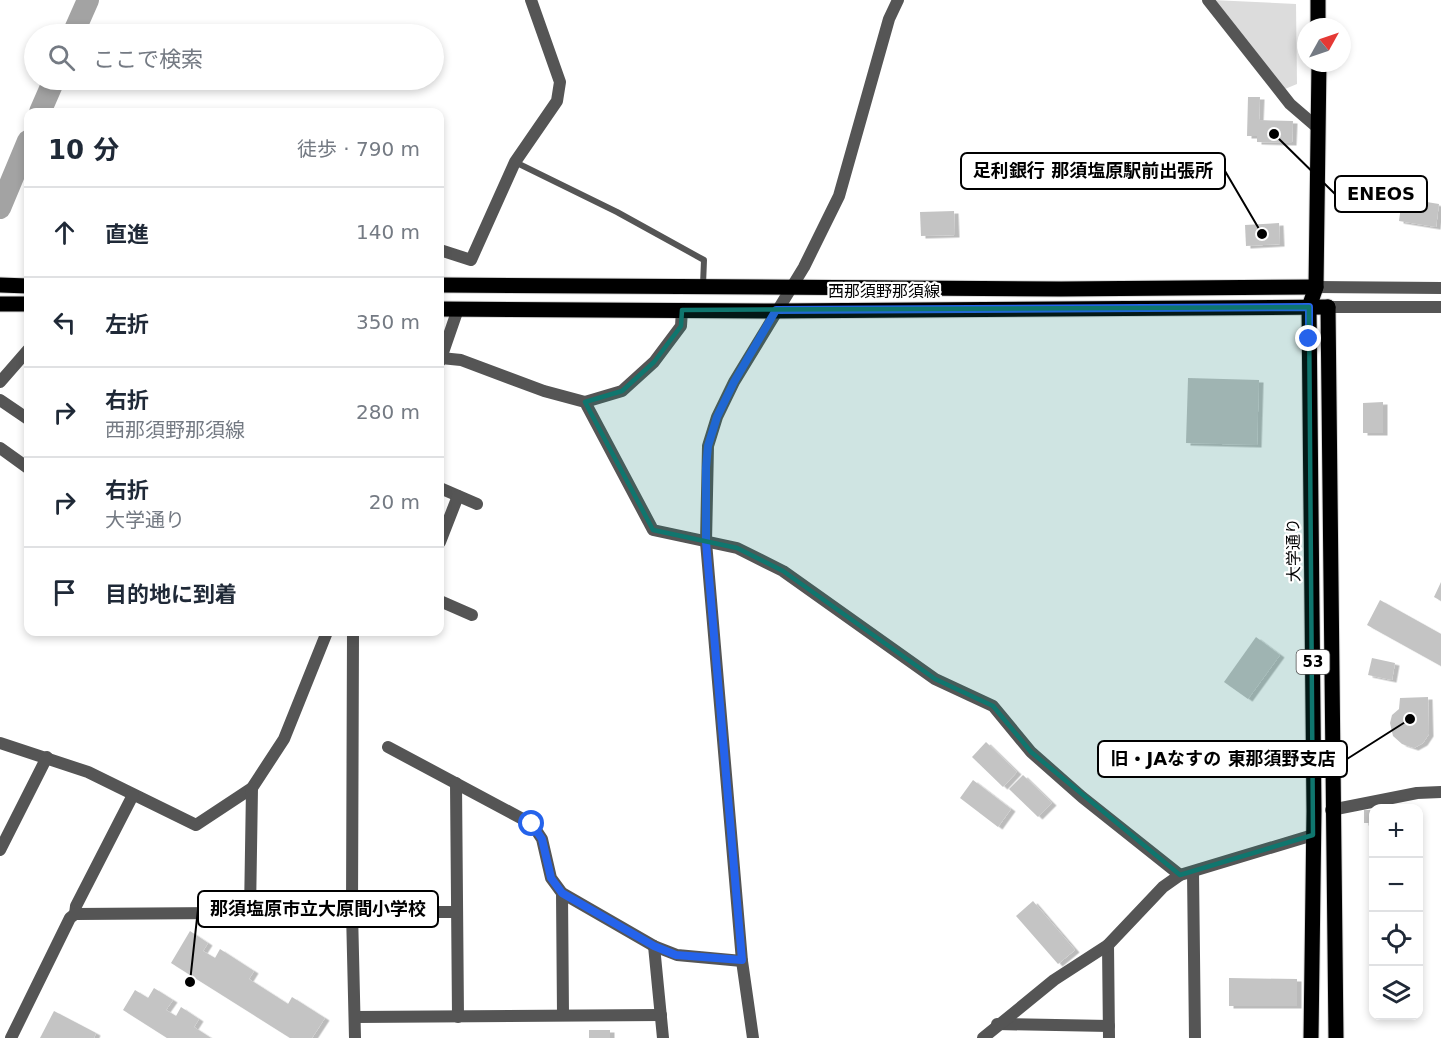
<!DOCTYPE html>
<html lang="ja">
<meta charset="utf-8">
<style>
body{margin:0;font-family:"DejaVu Sans","Noto Sans JP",sans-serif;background:#f2f2f3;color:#1f2937}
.controls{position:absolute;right:18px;bottom:18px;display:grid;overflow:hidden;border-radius:12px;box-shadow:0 3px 9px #0003}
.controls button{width:54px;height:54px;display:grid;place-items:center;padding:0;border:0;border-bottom:2px solid #e0e1e3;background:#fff;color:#1f2937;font:30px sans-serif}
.compass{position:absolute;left:1297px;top:18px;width:54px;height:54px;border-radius:50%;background:#fff;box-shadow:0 3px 9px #0003;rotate:50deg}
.stop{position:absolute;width:18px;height:18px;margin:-14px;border:4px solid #2563eb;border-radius:50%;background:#fff}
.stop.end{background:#2563eb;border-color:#fff;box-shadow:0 2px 6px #0008}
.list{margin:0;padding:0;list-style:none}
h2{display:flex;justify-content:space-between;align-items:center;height:78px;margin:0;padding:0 24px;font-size:26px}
h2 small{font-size:20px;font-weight:400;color:#747a83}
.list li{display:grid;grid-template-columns:39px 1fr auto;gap:18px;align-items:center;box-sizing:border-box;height:90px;padding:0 24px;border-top:2px solid #e0e1e3}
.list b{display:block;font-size:22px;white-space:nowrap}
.list p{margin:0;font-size:20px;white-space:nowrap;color:#747a83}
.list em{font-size:20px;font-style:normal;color:#747a83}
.icon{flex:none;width:33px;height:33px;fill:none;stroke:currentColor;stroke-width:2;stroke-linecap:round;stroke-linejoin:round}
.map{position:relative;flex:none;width:1441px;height:1038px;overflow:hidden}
.search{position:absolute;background:#fff;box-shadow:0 3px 9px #0003;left:24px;top:24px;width:420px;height:66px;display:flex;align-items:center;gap:15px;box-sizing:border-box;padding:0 21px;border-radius:33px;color:#747a83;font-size:22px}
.panel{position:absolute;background:#fff;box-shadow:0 3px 9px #0003;left:24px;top:108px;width:420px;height:528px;border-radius:12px}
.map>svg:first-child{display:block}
</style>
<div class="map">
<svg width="1441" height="1038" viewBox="0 0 1441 1038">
<defs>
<filter id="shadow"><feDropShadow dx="4.5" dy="2.5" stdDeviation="0" flood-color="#0004"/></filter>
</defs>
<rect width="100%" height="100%" fill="#fff"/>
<polygon fill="#dcdcdc" points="1212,0 1296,4 1297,84 1285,89"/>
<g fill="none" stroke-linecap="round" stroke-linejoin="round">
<g stroke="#a3a3a3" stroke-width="22">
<polyline points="73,34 88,0"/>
<polyline points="40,112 54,80"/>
<polyline points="0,208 28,141"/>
</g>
</g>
<g fill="#c4c4c4" filter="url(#shadow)">
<polygon points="1248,97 1260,97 1259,120 1293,121 1292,143 1257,142 1257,136 1247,136"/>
<polygon points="1402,198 1439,204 1436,227 1399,221"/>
<polygon points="954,211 955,235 921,236 920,212"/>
<polygon points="1279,223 1280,244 1246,246 1245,225"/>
<polygon points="1188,378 1259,380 1257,445 1186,443"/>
<polygon points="1383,402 1383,433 1363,433 1363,403"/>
<polygon points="1441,582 1441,601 1434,597"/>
<polygon points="1380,600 1441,634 1441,666 1367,625"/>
<polygon points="1256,637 1280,655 1248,699 1224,682"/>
<polygon points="1372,658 1395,663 1392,680 1368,675"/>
<polygon points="1428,697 1429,734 1423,743 1414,748 1402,744 1393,736 1390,723 1392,715 1399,709 1400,698"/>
<polygon points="986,742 1017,772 1003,787 972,757"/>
<polygon points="1023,775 1052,803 1038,817 1009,789"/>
<polygon points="973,780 1011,809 998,827 960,798"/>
<rect x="1364" y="810" width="10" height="13"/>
<polygon points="1033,901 1075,950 1058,964 1016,916"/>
<polygon points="190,931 208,943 203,951 215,958 220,949 254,971 249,979 288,1004 292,997 325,1018 312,1038 290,1038 171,963"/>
<polygon points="1229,978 1297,979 1297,1006 1229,1006"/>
<polygon points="154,988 173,1000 166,1010 176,1016 181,1007 199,1019 194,1027 211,1038 167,1038 123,1010 135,990 148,998"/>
<polygon points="54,1011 96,1033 94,1038 40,1038"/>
<rect x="589" y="1030" width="21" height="8"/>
</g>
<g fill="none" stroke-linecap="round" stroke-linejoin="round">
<g stroke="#dbdbdb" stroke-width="17">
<g id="primary">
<polyline points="1318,0 1318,27"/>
<polyline points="0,285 28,286"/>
<polyline points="440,285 1061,289 1316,287"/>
<polyline points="0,304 28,304"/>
<polyline points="1328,307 1336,1038"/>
<polyline points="440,309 776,311 1328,307"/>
<polyline points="1311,1038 1314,811 1309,307 1316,287 1319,63"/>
</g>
</g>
<polyline stroke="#555" stroke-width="6" points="515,162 617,212 704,260 703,285"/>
<g stroke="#555" stroke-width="12">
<polyline points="1208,0 1290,104 1319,129"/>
<polyline points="440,250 471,260 515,162 557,101 560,82 531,0"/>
<polyline points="441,358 461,360 544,391 585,402 653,530 737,548 783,571 935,679 993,706 1031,752 1082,797 1180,875"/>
<polyline points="440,361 458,309"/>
<polyline points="0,382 28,350"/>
<polyline points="0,400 28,419"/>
<polyline points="585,402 622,391 654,362 681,326 682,310"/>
<polyline points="0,448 28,468"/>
<polyline points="440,488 477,504"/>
<polyline points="440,542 458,496"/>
<polyline points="440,601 472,615"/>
<polyline points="0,743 88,772 196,825 252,788 284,739 327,632"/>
<polyline points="388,747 532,824 542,839 551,878 562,893 654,946 677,955 742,961"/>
<polyline points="456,783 458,1017"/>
<polyline points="1331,810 1417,793 1441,792"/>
<polyline points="0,850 47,757"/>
<polyline points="1193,872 1195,1038"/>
<polyline points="562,893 563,1015"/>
<polyline points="250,912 252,788"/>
<polyline points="352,912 457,912"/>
<polyline points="75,914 76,906 133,795"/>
<polyline points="1108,945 1109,1038"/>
<polyline points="654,946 663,1038"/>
<polyline points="355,1017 661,1015"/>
<polyline points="997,1024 1109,1026"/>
<polyline points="753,1038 742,961 706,542 708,446 717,417 734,382 804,267 839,196 889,19 898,0"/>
<polyline points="983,1038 1054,980 1108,945 1163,887 1180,875 1313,835"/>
</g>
<g stroke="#555" stroke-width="12">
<polyline points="1316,287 1441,288"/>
<polyline points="1328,307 1441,307"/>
<polyline points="353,632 352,912 355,1038"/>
<polyline points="11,1038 70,918 75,914 352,912"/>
</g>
<use href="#primary" stroke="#000" stroke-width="15"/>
</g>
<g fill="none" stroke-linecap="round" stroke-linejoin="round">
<polyline stroke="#2563eb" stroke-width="8" points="532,824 542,839 551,878 562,893 654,946 676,955 742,960 706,542 706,468 708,446 717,417 734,382 776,310 1309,307 1309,339"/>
</g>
<path fill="#0f766e" fill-opacity="0.2" stroke="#0f766e" stroke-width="4.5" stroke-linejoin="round" d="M1309,307l4,528 -133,40 -149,-123 -38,-46 -58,-27 -152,-108 -46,-23 -84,-18 -68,-128 37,-11 32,-29 27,-36 1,-16z"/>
<g text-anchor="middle" stroke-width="4.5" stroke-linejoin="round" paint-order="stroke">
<rect fill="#fff" stroke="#4c4c4c" stroke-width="1.5" x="1296.5" y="650" width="33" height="24" rx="4.5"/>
<g font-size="15" font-weight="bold" fill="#000">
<text x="1313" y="667">53</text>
</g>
<g font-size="16" fill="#000" stroke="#fff">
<text x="884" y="297">西那須野那須線</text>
<text transform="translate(1293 550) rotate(-91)" y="6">大学通り</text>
</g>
</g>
<path fill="none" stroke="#000" stroke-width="2" d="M1262 234L1225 171M1274 134L1335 194M1410 719L1347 759M190 982L198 909"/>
<g fill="#000" stroke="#fff" stroke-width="2">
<circle cx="1262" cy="234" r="6"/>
<circle cx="1274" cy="134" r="6"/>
<circle cx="1410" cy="719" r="6"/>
<circle cx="190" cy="982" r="6"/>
</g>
<g fill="#fff" stroke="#000" stroke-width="2">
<rect x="961" y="153" width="264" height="36" rx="6"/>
<rect x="1335" y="176" width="92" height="36" rx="6"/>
<rect x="1098" y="741" width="249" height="36" rx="6"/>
<rect x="198" y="891" width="240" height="36" rx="6"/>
</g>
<g font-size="18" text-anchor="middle" font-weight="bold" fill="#000">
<text x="1093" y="177">足利銀行 那須塩原駅前出張所</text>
<text x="1381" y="200">ENEOS</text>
<text x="1223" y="765">旧・JAなすの 東那須野支店</text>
<text x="318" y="915">那須塩原市立大原間小学校</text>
</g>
</svg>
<div class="controls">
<button>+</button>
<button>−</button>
<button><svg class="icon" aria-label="locate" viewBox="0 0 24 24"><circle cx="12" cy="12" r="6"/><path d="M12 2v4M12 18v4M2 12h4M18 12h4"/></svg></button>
<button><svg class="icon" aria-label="layers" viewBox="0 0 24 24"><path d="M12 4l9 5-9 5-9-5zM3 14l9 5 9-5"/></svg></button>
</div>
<svg class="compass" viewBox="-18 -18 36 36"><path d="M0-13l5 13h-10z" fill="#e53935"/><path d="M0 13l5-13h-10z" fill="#747a83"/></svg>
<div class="stop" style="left:532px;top:824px"></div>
<div class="stop end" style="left:1309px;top:339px"></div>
<div class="search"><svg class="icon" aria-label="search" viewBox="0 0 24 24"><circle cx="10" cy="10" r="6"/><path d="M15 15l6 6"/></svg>ここで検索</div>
<section class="panel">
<h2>10 分<small>徒歩 · 790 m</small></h2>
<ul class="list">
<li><svg class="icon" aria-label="ahead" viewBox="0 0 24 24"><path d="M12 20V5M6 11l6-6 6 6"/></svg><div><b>直進</b></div><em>140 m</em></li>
<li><svg class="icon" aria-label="left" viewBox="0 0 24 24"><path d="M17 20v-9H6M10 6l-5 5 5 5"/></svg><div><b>左折</b></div><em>350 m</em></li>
<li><svg class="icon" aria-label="right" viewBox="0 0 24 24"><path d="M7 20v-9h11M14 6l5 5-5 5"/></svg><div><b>右折</b><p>西那須野那須線</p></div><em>280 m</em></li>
<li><svg class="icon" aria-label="right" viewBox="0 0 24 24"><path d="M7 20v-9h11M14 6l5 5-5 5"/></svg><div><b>右折</b><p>大学通り</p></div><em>20 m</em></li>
<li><svg class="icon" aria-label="arrive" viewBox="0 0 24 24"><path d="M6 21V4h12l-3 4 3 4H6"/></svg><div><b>目的地に到着</b></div></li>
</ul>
</section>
</div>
